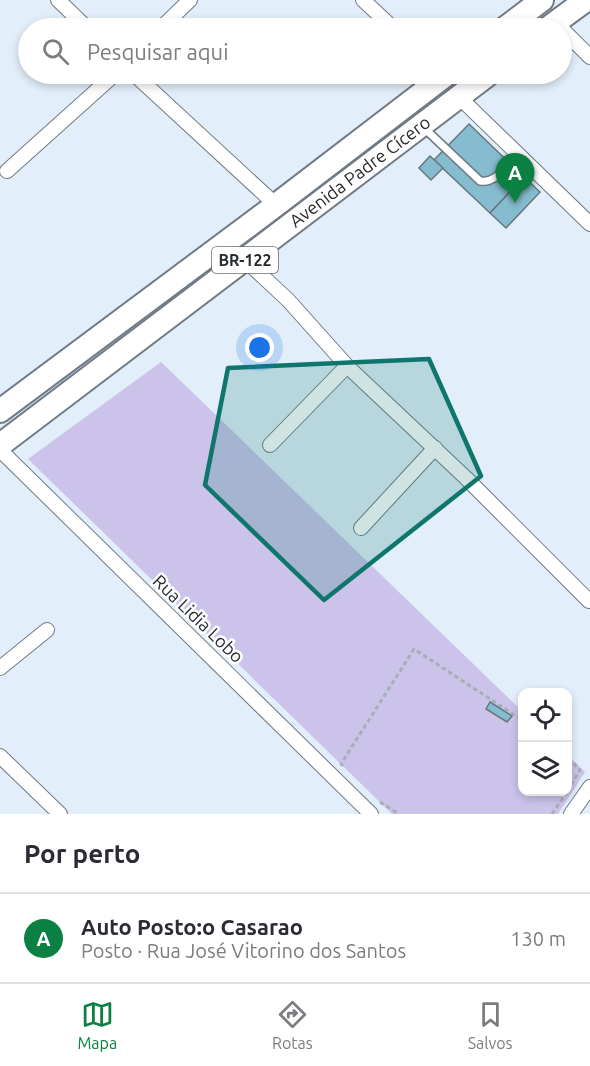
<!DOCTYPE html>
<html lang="pt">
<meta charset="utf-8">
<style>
body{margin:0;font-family:Ubuntu,sans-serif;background:#f7f7f7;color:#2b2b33}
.controls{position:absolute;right:18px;bottom:18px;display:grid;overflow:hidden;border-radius:12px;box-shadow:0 3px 9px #0003}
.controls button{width:54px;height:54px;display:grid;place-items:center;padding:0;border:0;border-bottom:2px solid #e1e1e2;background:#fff;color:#2b2b33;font:30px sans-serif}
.you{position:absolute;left:260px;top:348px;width:21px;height:21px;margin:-15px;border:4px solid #fff;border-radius:50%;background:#1a73e8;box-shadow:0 0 0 9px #1a73e833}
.badge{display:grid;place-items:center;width:39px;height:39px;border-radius:50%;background:#0b8043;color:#fff;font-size:20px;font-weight:700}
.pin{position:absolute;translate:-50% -50px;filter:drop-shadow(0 2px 3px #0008)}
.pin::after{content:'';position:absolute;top:32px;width:21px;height:18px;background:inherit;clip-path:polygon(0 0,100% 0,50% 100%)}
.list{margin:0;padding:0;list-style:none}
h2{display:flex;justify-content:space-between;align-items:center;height:78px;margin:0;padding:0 24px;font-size:26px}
h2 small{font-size:20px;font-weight:400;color:#7c7c81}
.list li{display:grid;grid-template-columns:39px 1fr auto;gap:18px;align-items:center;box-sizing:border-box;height:90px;padding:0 24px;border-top:2px solid #e1e1e2}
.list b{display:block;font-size:22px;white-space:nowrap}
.list p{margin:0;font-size:20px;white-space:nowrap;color:#7c7c81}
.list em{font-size:20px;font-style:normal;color:#7c7c81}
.icon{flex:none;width:33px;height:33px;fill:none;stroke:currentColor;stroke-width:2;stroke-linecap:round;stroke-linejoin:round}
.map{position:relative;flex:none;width:590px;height:814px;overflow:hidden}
.search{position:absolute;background:#fff;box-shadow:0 3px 9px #0003;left:18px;right:18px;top:18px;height:66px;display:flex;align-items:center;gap:15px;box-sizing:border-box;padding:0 21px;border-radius:33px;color:#7c7c81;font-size:22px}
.sheet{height:168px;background:#fff}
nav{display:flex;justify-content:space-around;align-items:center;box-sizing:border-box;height:84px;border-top:2px solid #e1e1e2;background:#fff;font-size:16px;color:#7c7c81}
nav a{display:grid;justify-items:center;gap:3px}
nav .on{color:#0b8043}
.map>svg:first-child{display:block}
</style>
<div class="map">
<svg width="590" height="814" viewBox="0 0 590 814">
<rect width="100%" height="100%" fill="#e2eef9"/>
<polygon fill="#cbc3ea" points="161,362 522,711 522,792 568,792 568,755 585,772 558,814 392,814 28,459"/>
<g fill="#86bcd0" stroke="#67767c" stroke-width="1.5">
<polygon points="469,124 524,177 490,213 434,160"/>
<polygon points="430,156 443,168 431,180 419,168"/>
<polygon points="524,177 540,192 506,228 490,213"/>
<polygon points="490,702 512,716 507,722 486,709"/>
</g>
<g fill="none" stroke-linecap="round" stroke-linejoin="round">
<g stroke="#717b85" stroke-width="10">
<path id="service" d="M423,127l57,54c16,3 28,-17 38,-27"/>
</g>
<g stroke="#717b85" stroke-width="16">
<g id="minor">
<polyline points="58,0 87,28"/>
<polyline points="363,0 393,28"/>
<polyline points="161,28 190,0"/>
<polyline points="562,29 590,57"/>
<polyline points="134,74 276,205"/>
<polyline points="458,96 590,224"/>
<polyline points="7,171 115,74"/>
<polyline points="245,260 288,300 347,366 466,478 589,601"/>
<polyline points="270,445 347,366"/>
<polyline points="0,450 371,814"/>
<polyline points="361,528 435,448"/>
<polyline points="0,668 47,630"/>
<polyline points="0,756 60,814"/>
<polyline points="571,814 590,787"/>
</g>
</g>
<g stroke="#717b85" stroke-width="26">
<g id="trunk">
<polyline points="505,28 542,0"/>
<polyline points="548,28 586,0"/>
<polyline points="0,411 276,205 447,74"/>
<path id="s1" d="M0,445l489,-371"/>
</g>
</g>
<g stroke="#a6afb8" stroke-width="3" stroke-dasharray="4.5 3" stroke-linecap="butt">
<polyline points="568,758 580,770 568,790"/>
<polyline points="343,766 341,764 414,649 522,720"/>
<polyline points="380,802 399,814"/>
<polyline points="552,814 567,792"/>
</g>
<use href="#service" stroke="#fff" stroke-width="7"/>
<use href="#minor" stroke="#fff" stroke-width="14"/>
<use href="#trunk" stroke="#fff" stroke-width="22"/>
</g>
<path fill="#0f766e" fill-opacity="0.2" stroke="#0f766e" stroke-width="4.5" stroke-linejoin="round" d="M429,359l52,117 -157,124 -119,-115 23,-117z"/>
<g text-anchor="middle" stroke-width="5" stroke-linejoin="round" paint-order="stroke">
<rect fill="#fff" stroke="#686b6d" stroke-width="1.5" x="212" y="247" width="66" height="26" rx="4.5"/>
<g font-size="16" font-weight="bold" fill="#272b2f">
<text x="245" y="266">BR-122</text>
</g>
<g font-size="18" fill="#272b2f" stroke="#fff">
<text dy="6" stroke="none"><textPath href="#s1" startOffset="452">Avenida Padre Cícero</textPath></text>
<text transform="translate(198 619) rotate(44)" y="6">Rua Lidia Lobo</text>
</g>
</g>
</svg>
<div class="controls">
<button><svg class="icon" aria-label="locate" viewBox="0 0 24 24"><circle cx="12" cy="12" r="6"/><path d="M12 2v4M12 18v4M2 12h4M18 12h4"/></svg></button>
<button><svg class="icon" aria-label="layers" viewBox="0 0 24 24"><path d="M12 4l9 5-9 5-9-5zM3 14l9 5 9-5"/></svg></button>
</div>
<div class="you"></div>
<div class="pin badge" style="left:515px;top:203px">A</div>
<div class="search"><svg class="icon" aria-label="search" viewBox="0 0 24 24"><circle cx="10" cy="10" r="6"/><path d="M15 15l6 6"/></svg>Pesquisar aqui</div>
</div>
<section class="sheet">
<h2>Por perto<small></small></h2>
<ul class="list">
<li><span class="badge">A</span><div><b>Auto Posto:o Casarao</b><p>Posto · Rua José Vitorino dos Santos</p></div><em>130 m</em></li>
</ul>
</section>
<nav>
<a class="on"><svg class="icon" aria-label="map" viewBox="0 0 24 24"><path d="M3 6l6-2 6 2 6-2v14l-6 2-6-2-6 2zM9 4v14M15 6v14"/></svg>Mapa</a>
<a><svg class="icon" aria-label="directions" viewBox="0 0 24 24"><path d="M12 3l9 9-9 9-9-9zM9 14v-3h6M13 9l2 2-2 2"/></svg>Rotas</a>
<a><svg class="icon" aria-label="saved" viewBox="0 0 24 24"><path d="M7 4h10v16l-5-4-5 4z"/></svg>Salvos</a>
</nav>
